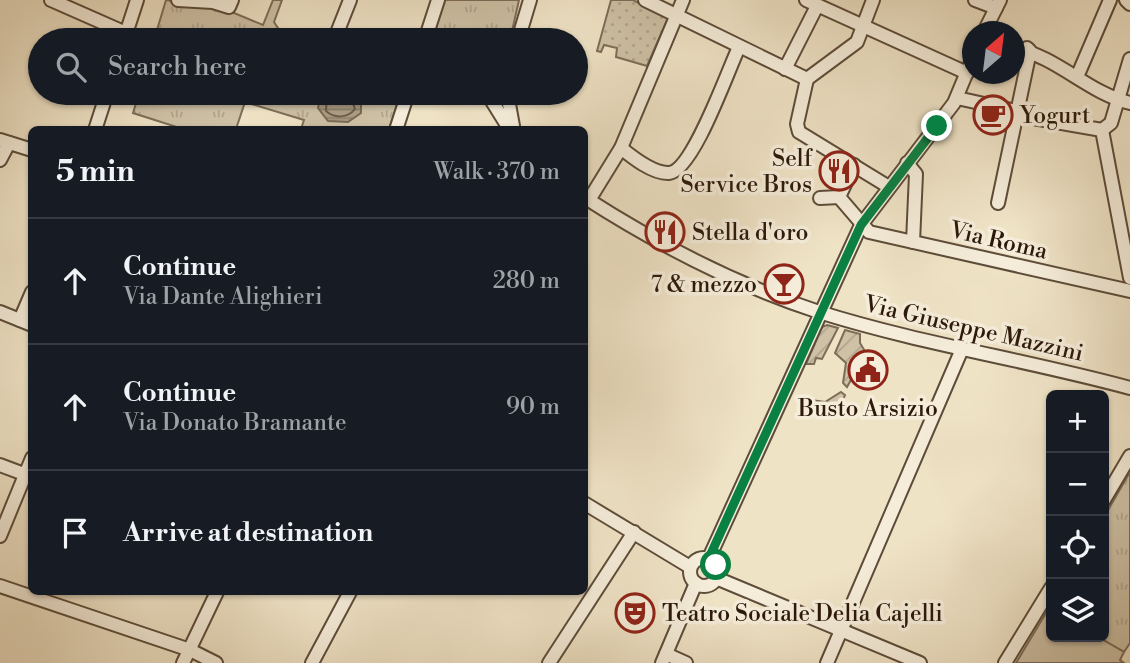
<!DOCTYPE html>
<meta charset="utf-8">
<style>
body{margin:0;font-family:"Libre Bodoni",serif;background:#242831;color:#f1f3f6}
.controls{position:absolute;right:21px;bottom:21px;display:grid;overflow:hidden;border-radius:10px;box-shadow:0 2px 5px #0004}
.controls button{width:63px;height:63px;display:grid;place-items:center;padding:0;border:0;border-bottom:2px solid #363941;background:#171b24;color:#f1f3f6;font:35px sans-serif}
.compass{position:absolute;left:962px;top:21px;width:63px;height:63px;border-radius:50%;background:#171b24;box-shadow:0 2px 5px #0004;rotate:28deg}
.stop{position:absolute;width:21px;height:21px;margin:-16px;border:5px solid #0b8043;border-radius:50%;background:#fff}
.stop.end{background:#0b8043;border-color:#fff;box-shadow:0 2px 7px #0008}
.list{margin:0;padding:0;list-style:none}
h2{display:flex;justify-content:space-between;align-items:center;height:91px;margin:0;padding:0 28px;font-size:30px}
h2 small{font-size:23px;font-weight:400;color:#9ea1a6}
.list li{display:grid;grid-template-columns:46px 1fr auto;gap:21px;align-items:center;box-sizing:border-box;height:126px;padding:0 28px;border-top:2px solid #363941}
.list b{display:block;font-size:26px;white-space:nowrap}
.list p{margin:0;font-size:23px;white-space:nowrap;color:#9ea1a6}
.list em{font-size:23px;font-style:normal;color:#9ea1a6}
.icon{flex:none;width:38px;height:38px;fill:none;stroke:currentColor;stroke-width:2;stroke-linecap:round;stroke-linejoin:round}
.map{position:relative;flex:none;width:1130px;height:663px;overflow:hidden}
.search{position:absolute;background:#171b24;box-shadow:0 2px 5px #0004;left:28px;top:28px;width:560px;height:77px;display:flex;align-items:center;gap:18px;box-sizing:border-box;padding:0 24px;border-radius:38px;color:#9ea1a6;font-size:26px}
.panel{position:absolute;background:#171b24;box-shadow:0 2px 5px #0004;left:28px;top:126px;width:560px;height:469px;border-radius:10px}
.map>svg:first-child{display:block}
</style>
<div class="map">
<svg width="1130" height="663" viewBox="0 0 1130 663">
<defs>
<pattern id="grass-dots" width="8" height="8" patternUnits="userSpaceOnUse" patternTransform="scale(1.75)"><rect width="8" height="8" fill="#cec1a6"/><path d="M2 2h.1M6 6h.1" fill="none" stroke="#b1a58e" stroke-width="1.8" stroke-linecap="round"/></pattern>
<pattern id="park-tufts" width="24" height="20" patternUnits="userSpaceOnUse" patternTransform="scale(1.75)"><rect width="24" height="20" fill="#cec1a6"/><path d="M3 7l-1-3M5 7V3M7 7l1-3M15 17l-1-3M17 17v-4M19 17l1-3" fill="none" stroke="#b1a58e"/></pattern>
<pattern id="garden-furrows" width="10" height="10" patternUnits="userSpaceOnUse" patternTransform="scale(1.75)"><rect width="10" height="10" fill="#cec1a6"/><path d="M-1 1l2-2M0 10L10 0M9 11l2-2" fill="none" stroke="#b1a58e"/></pattern>
<pattern id="water-rules" width="6" height="5" patternUnits="userSpaceOnUse" patternTransform="scale(1.75)"><rect width="6" height="5" fill="#ad9e86"/><path d="M0 2.5h6" fill="none" stroke="#8d806c"/></pattern>
</defs>
<rect width="100%" height="100%" fill="#efe3c6"/>
<filter id="stains"><feTurbulence type="fractalNoise" baseFrequency=".00286" numOctaves="4"/><feColorMatrix values="0 0 0 0 .2 0 0 0 0 .09 0 0 0 0 .02 0 0 0 .5 -.17"/></filter>
<radialGradient id="worn" r=".72"><stop offset=".6" stop-color="#630" stop-opacity="0"/><stop offset="1" stop-color="#630" stop-opacity=".3"/></radialGradient>
<polygon fill="url(#grass-dots)" stroke="#7d6d58" stroke-width="2" points="611,0 633,0 668,18 647,66 616,57 617,48 604,45 601,52 597,51"/>
<g fill="url(#park-tufts)" stroke="#7d6d58" stroke-width="2">
<polygon points="166,0 227,10 263,25 273,0 282,0 274,22 286,40 154,40"/>
<polygon points="445,0 519,0 510,40 432,40"/>
<polygon points="119,93 151,93 169,99 171,93 400,95 389,129 301,129 304,120 245,102 236,129 186,130 133,113 137,100"/>
<polygon points="1130,472 1130,643 1124,652 1098,637 1104,637 1104,517"/>
</g>
<g fill="url(#garden-furrows)" stroke="#7d6d58" stroke-width="2">
<polygon points="827,325 838,328 822,359 816,358 814,364 806,364 822,327"/>
<polygon points="845,330 860,334 860,343 866,353 847,387 843,383 846,363 835,353"/>
<polygon points="841,392 845,395 838,412 811,404 811,400 825,402"/>
</g>
<polygon fill="#cec1a6" stroke="#7d6d58" stroke-width="2" points="1049,608 1051,637 1098,637 1124,652 1120,660 1124,663 1016,663"/>
<polygon fill="url(#water-rules)" stroke="#796954" stroke-width="2" points="321,93 355,93 361,103 361,113 348,122 328,121 318,108"/>
<g fill="none" stroke-linecap="round" stroke-linejoin="round">
<path stroke="#6c5c48" stroke-width="2" d="M327,93l-1,18c9,8 22,7 29,-2l-6,-16"/>
<g stroke="#5d4c39" stroke-width="16">
<g id="minor">
<polyline points="51,0 126,33"/>
<polyline points="178,0 213,2 229,7 232,0"/>
<polyline points="645,0 807,79"/>
<polyline points="806,0 967,73"/>
<polyline points="975,0 996,8"/>
<polyline points="1126,0 1130,4"/>
<polyline points="984,32 1000,0"/>
<polyline points="337,33 350,0"/>
<polyline points="124,40 137,0"/>
<polyline points="425,40 438,0"/>
<polyline points="518,40 530,0"/>
<path d="M1014,48c44,9 74,45 116,55"/>
<polyline points="785,69 817,6"/>
<polyline points="1077,77 1110,0"/>
<polyline points="807,79 797,124 799,132 889,187"/>
<polyline points="807,79 857,42 873,0"/>
<polyline points="487,93 510,130"/>
<polyline points="507,93 513,126"/>
<polyline points="957,98 1016,111"/>
<polyline points="1015,115 1102,130"/>
<polyline points="95,130 107,93"/>
<polyline points="396,130 408,93"/>
<polyline points="1102,130 1130,278"/>
<polyline points="1102,130 1111,123 1130,59"/>
<polyline points="0,140 32,150"/>
<path d="M621,148c11,9 32,26 48,25 24,-2 59,-103 70,-126"/>
<polyline points="0,160 9,143"/>
<polyline points="907,163 916,174 913,242"/>
<polyline points="854,165 839,197 869,232 1130,291"/>
<path d="M584,197c73,47 152,88 235,115 102,32 208,48 311,76"/>
<polyline points="820,198 839,197"/>
<polyline points="589,200 621,148 683,0"/>
<polyline points="998,203 1030,51 1027,48"/>
<polyline points="0,312 32,325"/>
<polyline points="20,320 32,292"/>
<polyline points="0,465 32,477"/>
<polyline points="1104,500 1130,456"/>
<polyline points="584,503 690,567"/>
<polyline points="0,536 32,458"/>
<polyline points="709,558 861,225 954,103 972,60"/>
<circle cx="704" cy="572" r="14"/>
<polyline points="716,578 920,663"/>
<polyline points="0,586 190,650 216,663"/>
<polyline points="666,654 686,663"/>
<polyline points="183,663 217,592"/>
<polyline points="312,663 350,592"/>
<polyline points="549,663 634,532"/>
<polyline points="662,663 696,583"/>
<polyline points="827,663 962,349"/>
<polyline points="1005,663 1051,588"/>
</g>
</g>
<use href="#minor" stroke="#f5edda" stroke-width="12"/>
</g>
<g fill="none" stroke-linecap="round" stroke-linejoin="round">
<polyline stroke="#0b8043" stroke-width="9" points="716,565 709,558 861,225 937,126"/>
</g>
<defs>
<g id="cafe-ring" transform="scale(2.0125)"><circle r="9.5" fill="#f5edda" stroke="#8f2418" stroke-width="1.5"/><path d="M-5.5-4.5H6V0H3Q3 3.5 0 3.5H-2.5Q-5.5 3.5-5.5 0ZM3-3.2v2h1.7v-2ZM-6 4.5H4V6H-6Z" fill="#8f2418"/></g>
<g id="restaurant-ring" transform="scale(2.0125)"><circle r="9.5" fill="#f5edda" stroke="#8f2418" stroke-width="1.5"/><path d="M-5-6h1v4h1v-4h1v4h1v-4h1v5L-1.5 .5V6h-2V.5L-5-1ZM5-6V6H3V1.5H1.5Q1.5-4 5-6Z" fill="#8f2418"/></g>
<g id="bar-ring" transform="scale(2.0125)"><circle r="9.5" fill="#f5edda" stroke="#8f2418" stroke-width="1.5"/><path d="M-6-5H6L.8 .8V4.5H3.5V6h-7V4.5H-.8V.8Z" fill="#8f2418"/></g>
<g id="civic-ring" transform="scale(2.0125)"><circle r="9.5" fill="#f5edda" stroke="#8f2418" stroke-width="1.5"/><path d="M-.6-6.5H3V-4.5H.6V-3L4-1V1h2V6H-6V1h2V-1L-.6-3ZM-1.2 2.5V6h2.4V2.5Z" fill="#8f2418"/></g>
<g id="theatre-ring" transform="scale(2.0125)"><circle r="9.5" fill="#f5edda" stroke="#8f2418" stroke-width="1.5"/><path d="M-5-5.5Q0-4 5-5.5V0Q5 5 0 6Q-5 5-5 0ZM-3.3-2.5H-1v1.5H-3.3ZM1-2.5H3.3v1.5H1ZM-2.8 1Q0 5.5 2.8 1Z" fill="#8f2418"/></g>
</defs>
<g fill-rule="evenodd">
<use href="#cafe-ring" x="993" y="115"/>
<use href="#restaurant-ring" x="839" y="171"/>
<use href="#restaurant-ring" x="665" y="232"/>
<use href="#bar-ring" x="784" y="284"/>
<use href="#civic-ring" x="868" y="370"/>
<use href="#theatre-ring" x="635" y="613"/>
</g>
<g text-anchor="middle" stroke-width="7" stroke-linejoin="round" paint-order="stroke">
<g font-size="23" fill="#2c190a" stroke="#f5edda" text-anchor="start">
<text x="1020" y="123">Yogurt</text>
<text x="812" y="166" text-anchor="end">Self<tspan x="812" dy="26">Service Bros</tspan></text>
<text x="692" y="240">Stella d'oro</text>
<text x="757" y="292" text-anchor="end">7 &amp; mezzo</text>
<text x="868" y="416" text-anchor="middle">Busto Arsizio</text>
<text x="662" y="621">Teatro Sociale Delia Cajelli</text>
</g>
<g font-size="23" fill="#2c190a" stroke="#f5edda">
<text transform="translate(999 240) rotate(13)" y="8">Via Roma</text>
<text transform="translate(974 328) rotate(13)" y="8">Via Giuseppe Mazzini</text>
</g>
</g>
<rect width="100%" height="100%" filter="url(#stains)"/>
<rect width="100%" height="100%" fill="url(#worn)"/>
</svg>
<div class="controls">
<button>+</button>
<button>−</button>
<button><svg class="icon" aria-label="locate" viewBox="0 0 24 24"><circle cx="12" cy="12" r="6"/><path d="M12 2v4M12 18v4M2 12h4M18 12h4"/></svg></button>
<button><svg class="icon" aria-label="layers" viewBox="0 0 24 24"><path d="M12 4l9 5-9 5-9-5zM3 14l9 5 9-5"/></svg></button>
</div>
<svg class="compass" viewBox="-18 -18 36 36"><path d="M0-13l5 13h-10z" fill="#e53935"/><path d="M0 13l5-13h-10z" fill="#9ea1a6"/></svg>
<div class="stop" style="left:716px;top:565px"></div>
<div class="stop end" style="left:937px;top:126px"></div>
<div class="search"><svg class="icon" aria-label="search" viewBox="0 0 24 24"><circle cx="10" cy="10" r="6"/><path d="M15 15l6 6"/></svg>Search here</div>
<section class="panel">
<h2>5 min<small>Walk · 370 m</small></h2>
<ul class="list">
<li><svg class="icon" aria-label="ahead" viewBox="0 0 24 24"><path d="M12 20V5M6 11l6-6 6 6"/></svg><div><b>Continue</b><p>Via Dante Alighieri</p></div><em>280 m</em></li>
<li><svg class="icon" aria-label="ahead" viewBox="0 0 24 24"><path d="M12 20V5M6 11l6-6 6 6"/></svg><div><b>Continue</b><p>Via Donato Bramante</p></div><em>90 m</em></li>
<li><svg class="icon" aria-label="arrive" viewBox="0 0 24 24"><path d="M6 21V4h12l-3 4 3 4H6"/></svg><div><b>Arrive at destination</b></div></li>
</ul>
</section>
</div>
